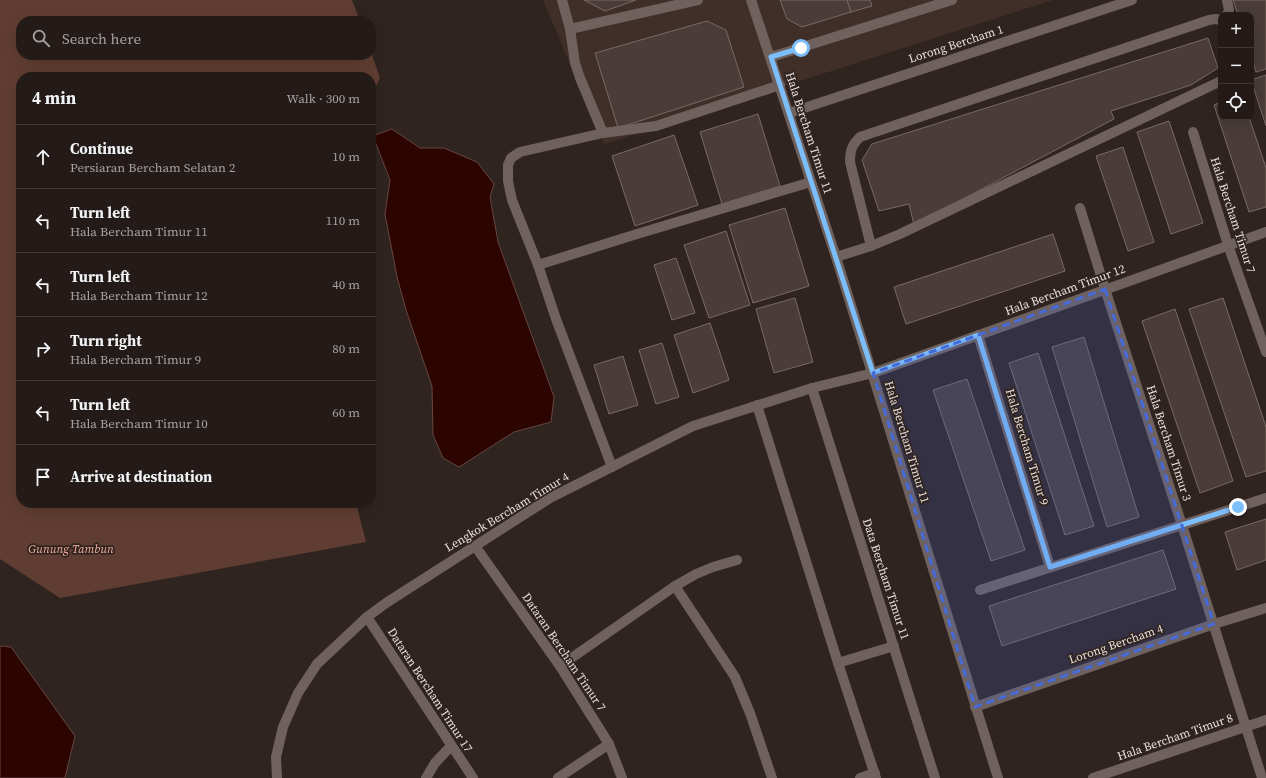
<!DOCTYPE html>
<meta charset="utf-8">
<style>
body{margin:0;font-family:"Source Serif 4",serif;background:#2c2421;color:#f1f3f6}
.controls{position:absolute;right:12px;top:12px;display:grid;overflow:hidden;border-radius:8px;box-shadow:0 4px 16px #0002}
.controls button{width:36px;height:36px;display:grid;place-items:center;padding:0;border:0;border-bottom:1px solid #413937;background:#241b18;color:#f1f3f6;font:20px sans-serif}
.stop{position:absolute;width:12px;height:12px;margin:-9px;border:3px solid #7cbef9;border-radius:50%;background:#fff}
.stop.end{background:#7cbef9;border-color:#fff;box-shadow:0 1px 4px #0008}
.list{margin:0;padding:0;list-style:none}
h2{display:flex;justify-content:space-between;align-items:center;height:52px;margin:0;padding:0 16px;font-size:17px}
h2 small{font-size:13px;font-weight:400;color:#a3a1a2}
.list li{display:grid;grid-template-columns:26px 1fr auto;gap:12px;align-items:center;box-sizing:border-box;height:64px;padding:0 16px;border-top:1px solid #413937}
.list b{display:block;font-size:15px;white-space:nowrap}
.list p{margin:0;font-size:13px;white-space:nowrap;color:#a3a1a2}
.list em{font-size:13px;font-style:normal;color:#a3a1a2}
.icon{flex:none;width:22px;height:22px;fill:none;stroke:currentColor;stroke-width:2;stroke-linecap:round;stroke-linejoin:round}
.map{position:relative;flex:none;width:1266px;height:778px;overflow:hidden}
.search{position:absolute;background:#241b18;box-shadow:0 4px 16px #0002;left:16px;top:16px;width:360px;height:44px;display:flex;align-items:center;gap:10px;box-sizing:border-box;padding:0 14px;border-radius:16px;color:#a3a1a2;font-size:15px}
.panel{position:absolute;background:#241b18;box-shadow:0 4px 16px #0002;left:16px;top:72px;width:360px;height:436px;border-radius:16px}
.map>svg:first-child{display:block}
</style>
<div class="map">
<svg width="1266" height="778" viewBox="0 0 1266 778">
<rect width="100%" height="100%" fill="#302420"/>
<polygon fill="#402e29" points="543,0 1053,0 604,144"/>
<polygon fill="#603d32" points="0,0 352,0 360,21 21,21 21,55 371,55 371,52 380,78 371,96 371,77 21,77 21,503 356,503 366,542 60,598 0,559"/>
<g fill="#2d0500" stroke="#654642">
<polygon points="392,129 420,148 444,148 477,162 494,184 490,197 498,242 554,397 551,422 514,432 459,467 443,458 433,435 432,386 406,310 397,277 385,214 390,180 373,136"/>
<polygon points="0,646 11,647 75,736 65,778 0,778"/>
</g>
<g fill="#4a3d39" stroke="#786965">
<polygon points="584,0 636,0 605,11"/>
<polygon points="780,0 847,0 851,12 802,27 787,19"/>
<polygon points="847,0 870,0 872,6 851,12"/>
<polygon points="1233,0 1266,0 1266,69 1256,72 1251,55 1251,15 1238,15"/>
<polygon points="707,21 726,30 744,87 618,128 595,53"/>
<polygon points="1208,38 1218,68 1191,85 1111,111 1114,119 914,225 909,204 879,211 862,160 872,144"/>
<polygon points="1266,75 1266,126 1251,80"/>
<polygon points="1221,102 1221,117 1249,117 1266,168 1266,207 1249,212 1214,105"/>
<polygon points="758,114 780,186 722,204 700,132"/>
<polygon points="1169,121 1203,223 1171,234 1137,132"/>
<polygon points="674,135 698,205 635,226 612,156"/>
<polygon points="1123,147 1154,242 1128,251 1096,156"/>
<polygon points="785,208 809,286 753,303 729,225"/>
<polygon points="726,231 750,305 709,318 684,245"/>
<polygon points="1053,234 1065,271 906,324 894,287"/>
<polygon points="676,258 695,313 672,320 654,265"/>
<polygon points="795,298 813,362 774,373 756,309"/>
<polygon points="1223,298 1266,427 1266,471 1246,477 1189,309"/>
<polygon points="1175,309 1233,481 1200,493 1142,321"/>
<polygon points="710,323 729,380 693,393 674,335"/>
<polygon points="1084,337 1139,517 1107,527 1052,347"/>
<polygon points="662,343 679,397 656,404 639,350"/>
<polygon points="1038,353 1094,526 1065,535 1009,363"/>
<polygon points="623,356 638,405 609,414 594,365"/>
<polygon points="967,379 1025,550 991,561 933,390"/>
<polygon points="1266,519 1266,560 1237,570 1225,532"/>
<polygon points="1163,550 1176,589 1002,646 989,606"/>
</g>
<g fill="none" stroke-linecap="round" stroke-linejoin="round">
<g stroke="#6f615d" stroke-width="10">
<polyline points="562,0 570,29 698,0"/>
<polyline points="751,0 836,257 998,778"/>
<polyline points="1227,0 1229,10 1227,15"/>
<polyline points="570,29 575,63 580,78 603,133"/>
<polyline points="771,57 952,0"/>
<polyline points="789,113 1132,0"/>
<polyline points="1193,132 1228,245 1266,352"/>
<polyline points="1080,208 1105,289 1182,525 1262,778"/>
<path d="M871,246l-21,-84c0,-12 2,-17 10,-25l349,-117 7,-1 5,1"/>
<polyline points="836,257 871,246 900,234 1221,81"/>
<polyline points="538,265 637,234 811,182"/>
<polyline points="978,335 1050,567"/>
<polyline points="812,388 935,778"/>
<polyline points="757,405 838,663 876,778"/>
<polyline points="612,467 556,319 538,265 512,200 508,181 508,165 511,158 520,152 603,133 656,126 780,85"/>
<polyline points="475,546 560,666 609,744 622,778"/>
<polyline points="675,586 735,677 750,713 772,778"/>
<polyline points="980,590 1266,498"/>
<polyline points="367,617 473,778"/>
<polyline points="838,663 894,646"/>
<polyline points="560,666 675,586 696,574 713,567 737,560"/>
<polyline points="975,707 1214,624 1266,608"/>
<polyline points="277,778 276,757 283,727 298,693 317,664 367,617 386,603 550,498 693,426 812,388 873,373 1266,232"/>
<polyline points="426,778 435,763 451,746"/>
<polyline points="558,778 609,744"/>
<polyline points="860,778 875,773"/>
<polyline points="1093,778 1266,720"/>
</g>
</g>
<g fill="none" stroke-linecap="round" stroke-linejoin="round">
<polyline stroke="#7cbef9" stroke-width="5" points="801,48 771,57 873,373 978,335 1050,567 1238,507"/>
</g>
<path fill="#466bd9" fill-opacity="0.2" stroke="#466bd9" stroke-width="3" stroke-dasharray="8 5" stroke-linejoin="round" d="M1105,289l109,335 -239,83 -102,-334z"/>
<g text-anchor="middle" stroke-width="3.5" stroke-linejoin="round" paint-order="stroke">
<g font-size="12" fill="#e8dfdd" stroke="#302420">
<text transform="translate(956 44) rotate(-18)" y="4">Lorong Bercham 1</text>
<text transform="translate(809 133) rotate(72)" y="4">Hala Bercham Timur 11</text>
<text transform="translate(1233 215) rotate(72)" y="4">Hala Bercham Timur 7</text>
<text transform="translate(1065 290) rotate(-20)" y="4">Hala Bercham Timur 12</text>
<text transform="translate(907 442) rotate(73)" y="4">Hala Bercham Timur 11</text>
<text transform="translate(1169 443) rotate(72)" y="4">Hala Bercham Timur 3</text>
<text transform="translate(1027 447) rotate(73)" y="4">Hala Bercham Timur 9</text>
<text transform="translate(507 512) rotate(-31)" y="4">Lengkok Bercham Timur 4</text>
<text transform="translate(886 579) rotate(72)" y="4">Data Bercham Timur 11</text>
<text transform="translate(1116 644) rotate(-19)" y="4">Lorong Bercham 4</text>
<text transform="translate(564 652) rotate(56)" y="4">Dataran Bercham Timur 7</text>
<text transform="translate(430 690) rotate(57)" y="4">Dataran Bercham Timur 17</text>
<text transform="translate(1175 737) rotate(-19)" y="4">Hala Bercham Timur 8</text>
</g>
<g font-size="12" font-style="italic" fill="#f5ac96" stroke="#302420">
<text x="71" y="553">Gunung Tambun</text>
</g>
</g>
</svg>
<div class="controls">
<button>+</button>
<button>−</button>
<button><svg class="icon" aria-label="locate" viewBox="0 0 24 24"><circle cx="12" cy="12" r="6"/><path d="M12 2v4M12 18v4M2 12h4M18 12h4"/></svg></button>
</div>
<div class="stop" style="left:801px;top:48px"></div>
<div class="stop end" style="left:1238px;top:507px"></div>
<div class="search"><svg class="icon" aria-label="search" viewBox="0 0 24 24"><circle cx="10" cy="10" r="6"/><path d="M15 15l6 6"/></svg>Search here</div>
<section class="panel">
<h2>4 min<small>Walk · 300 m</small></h2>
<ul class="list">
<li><svg class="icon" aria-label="ahead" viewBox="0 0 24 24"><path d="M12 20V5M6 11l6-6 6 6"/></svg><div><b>Continue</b><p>Persiaran Bercham Selatan 2</p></div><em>10 m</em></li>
<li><svg class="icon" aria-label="left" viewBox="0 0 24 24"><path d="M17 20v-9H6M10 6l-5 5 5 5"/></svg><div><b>Turn left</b><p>Hala Bercham Timur 11</p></div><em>110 m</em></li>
<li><svg class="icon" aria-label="left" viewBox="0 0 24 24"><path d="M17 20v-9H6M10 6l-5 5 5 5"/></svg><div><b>Turn left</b><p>Hala Bercham Timur 12</p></div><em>40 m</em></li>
<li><svg class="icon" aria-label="right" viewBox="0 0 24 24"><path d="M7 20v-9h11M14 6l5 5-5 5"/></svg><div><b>Turn right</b><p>Hala Bercham Timur 9</p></div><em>80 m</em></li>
<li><svg class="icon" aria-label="left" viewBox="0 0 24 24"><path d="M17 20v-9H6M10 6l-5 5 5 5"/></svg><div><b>Turn left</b><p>Hala Bercham Timur 10</p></div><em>60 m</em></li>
<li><svg class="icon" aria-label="arrive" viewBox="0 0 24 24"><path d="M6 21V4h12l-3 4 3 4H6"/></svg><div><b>Arrive at destination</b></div></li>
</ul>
</section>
</div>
